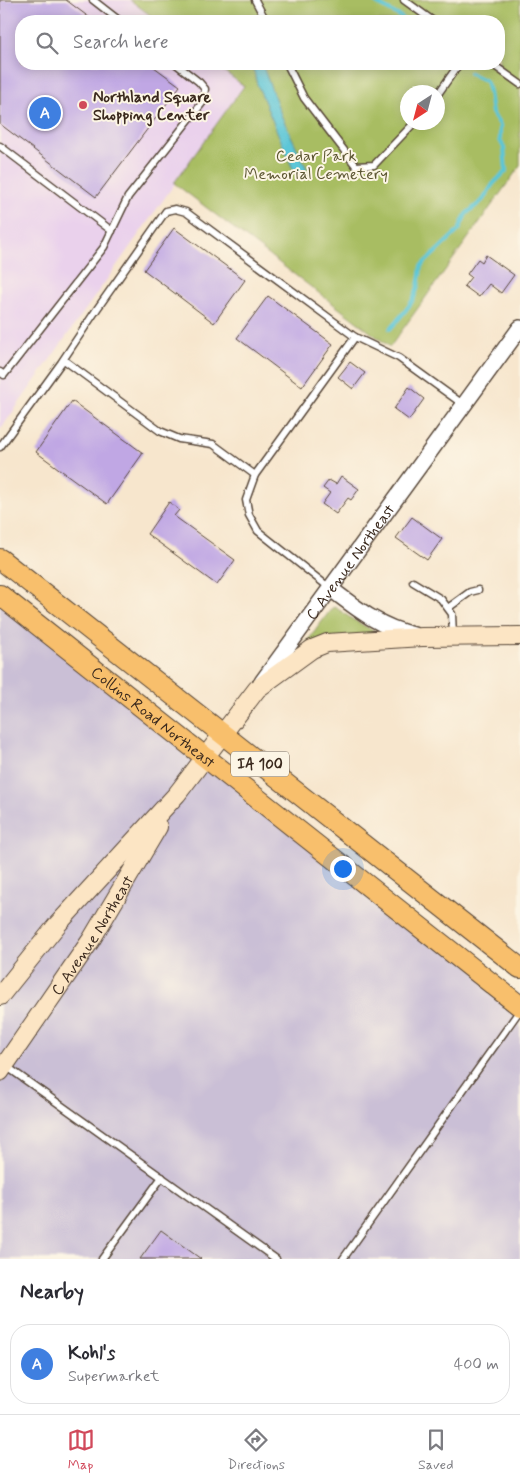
<!DOCTYPE html>
<style>
body{margin:0;font-family:Mynerve,sans-serif;background:#f2f2f3;color:#2b2b33}
.compass{position:absolute;left:400px;top:85px;width:45px;height:45px;border-radius:50%;background:#fff;box-shadow:0 2px 12px #0003;rotate:216deg}
.you{position:absolute;left:342px;top:868px;width:18px;height:18px;margin:-12px;border:4px solid #fff;border-radius:50%;background:#1a73e8;box-shadow:0 0 0 8px #1a73e833}
.badge{display:grid;place-items:center;width:32px;height:32px;border-radius:50%;background:#d1495b;color:#fff;font-size:16px;font-weight:700}
.pin{position:absolute;translate:-50% -50%;border:2px solid #fff;box-shadow:0 1px 5px #0006}
.list{margin:0;padding:0;list-style:none}
h2{display:flex;justify-content:space-between;align-items:center;height:65px;margin:0;padding:0 20px;font-size:21px}
h2 small{font-size:16px;font-weight:400;color:#7c7c81}
.list li{display:grid;grid-template-columns:32px 1fr auto;gap:15px;align-items:center;box-sizing:border-box;height:80px;margin:0 10px 10px;padding:0 10px;border:1px solid #e1e1e2;border-radius:20px}
.list b{display:block;font-size:19px;white-space:nowrap}
.list p{margin:0;font-size:16px;white-space:nowrap;color:#7c7c81}
.list em{font-size:16px;font-style:normal;color:#7c7c81}
.icon{flex:none;width:28px;height:28px;fill:none;stroke:currentColor;stroke-width:2;stroke-linecap:round;stroke-linejoin:round}
.map{position:relative;flex:none;width:520px;height:1259px;overflow:hidden}
.search{position:absolute;background:#fff;box-shadow:0 2px 12px #0003;left:15px;right:15px;top:15px;height:55px;display:flex;align-items:center;gap:12px;box-sizing:border-box;padding:0 18px;border-radius:20px;color:#7c7c81;font-size:19px}
.sheet{height:155px;background:#fff}
nav{display:flex;justify-content:space-around;align-items:center;box-sizing:border-box;height:70px;border-top:1px solid #e1e1e2;background:#fff;font-size:14px;color:#7c7c81}
nav a{display:grid;justify-items:center;gap:2px}
nav .on{color:#d1495b}
.map>svg:first-child{display:block}
</style>
<div class="map">
<svg width="520" height="1259" viewBox="0 0 520 1259">
<rect width="100%" height="100%" fill="#fcf5e5"/>
<filter id="ink" filterUnits="userSpaceOnUse"><feTurbulence type="fractalNoise" baseFrequency=".02" numOctaves="2"/><feDisplacementMap in="SourceGraphic" scale="10" xChannelSelector="R" yChannelSelector="G"/><feConvolveMatrix kernelMatrix="1 2 1 2 8 2 1 2 1" color-interpolation-filters="sRGB"/></filter>
<filter id="wash" filterUnits="userSpaceOnUse"><feTurbulence type="fractalNoise" baseFrequency=".0096" numOctaves="4" result="noise"/><feDisplacementMap in="SourceGraphic" scale="20" xChannelSelector="R" yChannelSelector="G"/><feGaussianBlur stdDeviation="1.12" result="paint"/><feColorMatrix in="noise" values="0 0 0 0 0 0 0 0 0 0 0 0 0 0 0 0 0 1.4 0 .05"/><feComposite in="paint" operator="in"/></filter>
<g filter="url(#wash)">
<rect width="100%" height="100%" fill="#f7e6cd"/>
<polygon fill="#ead1ec" points="0,0 130,0 158,21 21,21 21,64 214,64 244,86 0,430"/>
<polygon fill="#cabfd6" points="0,595 520,1006 520,1259 0,1259"/>
<g fill="#a8bd62" stroke="#727440" fill-rule="evenodd">
<path d="M130,0h390v166l-130,181 -216,-164 70,-97 -30,-22h285v-43h-341zM408,92h30v30h-30z"/>
<polygon points="335,607 352,619 381,635 306,643 332,608"/>
</g>
<polygon fill="#5cc6d7" stroke="#4c787a" points="252,64 262,64 282,117 307,169 301,176 292,167 257,84"/>
<g fill="none" stroke-linecap="round" stroke-linejoin="round">
<g stroke="#5cc6d7" stroke-width="4">
<polyline points="371,0 401,17 404,21"/>
<path d="M390,329c21,-25 28,-29 31,-63l38,-36 7,-16 17,-14 10,-16 13,-13 -2,-23 -4,-8v-15l-8,-12 -3,-21 -3,-11 -16,-8"/>
</g>
</g>
<g id="blocks">
<g fill="#c0a7e4">
<polygon points="0,0 66,0 94,21 21,21 21,64 150,64 180,86 96,197 0,124"/>
<polygon points="174,228 245,280 214,323 144,270"/>
<polygon points="486,255 514,275 501,293 489,284 479,297 464,286 471,277 467,274 478,259 482,262"/>
<polygon points="268,296 333,344 302,387 237,338"/>
<polygon points="350,362 365,373 353,389 338,377"/>
<polygon points="409,387 424,399 409,420 394,409"/>
<polygon points="72,401 143,453 107,504 36,452"/>
<polygon points="341,476 359,489 351,500 348,498 336,514 322,504 330,493 323,488 329,480 336,484"/>
<polygon points="169,502 179,510 174,516 235,560 217,585 147,534"/>
<polygon points="412,517 442,539 427,560 396,538"/>
<polygon points="161,1230 201,1259 140,1259"/>
</g>
</g>
</g>
<g filter="url(#ink)">
<use href="#blocks" fill-opacity="0" stroke="#574638" stroke-width="1"/>
<g fill="none" stroke-linecap="round" stroke-linejoin="round">
<g stroke="#574638" stroke-width="9">
<g id="service">
<polyline points="93,0 120,21"/>
<polyline points="255,0 266,21"/>
<polyline points="404,0 433,21"/>
<polyline points="287,64 304,98 356,166 374,165 415,122"/>
<polyline points="492,64 520,84"/>
<polyline points="438,94 459,64"/>
<polyline points="0,146 112,231"/>
<polyline points="64,360 160,431 179,439 213,444 255,475"/>
<polyline points="0,372 4,375 104,247 128,197 203,102 205,89 199,82 176,64"/>
<polyline points="0,447 61,363 97,309 166,211 175,209 186,212 355,337 399,358 464,405"/>
<polyline points="413,582 441,599 452,614 453,636"/>
<polyline points="331,589 258,531 249,515 246,500 255,475 355,337"/>
<polyline points="448,608 470,592 478,590"/>
<polyline points="6,1066 276,1259"/>
<polyline points="102,1259 162,1177"/>
<polyline points="343,1259 520,1010"/>
</g>
</g>
<g stroke="#574638" stroke-width="18">
<g id="tertiary">
<path d="M331,589c26,20 50,39 83,46"/>
<path id="s1" d="M262,682l258,-354"/>
</g>
</g>
<g stroke="#574638" stroke-width="20">
<g id="secondary">
<polyline points="0,996 57,925 177,794 257,689 312,649 327,643 422,637 520,636"/>
<path id="s2" d="M0,1072l91,-132 67,-113"/>
</g>
</g>
<g stroke="#574638" stroke-width="22">
<g id="trunk">
<polyline points="0,559 520,968"/>
<path id="s3" d="M0,595l520,411"/>
</g>
</g>
<use href="#service" stroke="#fff" stroke-width="6"/>
<use href="#tertiary" stroke="#fff" stroke-width="15"/>
<use href="#secondary" stroke="#fce5c4" stroke-width="18"/>
<use href="#trunk" stroke="#f8bf6c" stroke-width="20"/>
</g>
</g>
<circle fill="#d1495b" stroke="#fcf5e5" stroke-width="2" cx="83" cy="105" r="5"/>
<g text-anchor="middle" stroke-width="4" stroke-linejoin="round" paint-order="stroke">
<rect fill="#fcf5e5" stroke="#75675a" stroke-width="1" x="231" y="751.5" width="58" height="25" rx="4"/>
<g font-size="15" font-weight="bold" fill="#3b2a1e">
<text x="260" y="769">IA 100</text>
</g>
<g font-size="16" font-weight="bold" fill="#3b2a1e" stroke="#fcf5e5" text-anchor="start">
<text x="93" y="102">Northland Square<tspan x="93" dy="18">Shopping Center</tspan></text>
</g>
<g font-size="16" fill="#5c5632" stroke="#fcf5e5">
<text x="316" y="161">Cedar Park<tspan x="316" dy="18">Memorial Cemetery</tspan></text>
</g>
<g font-size="16" fill="#3b2a1e" stroke="#fcf5e5">
<text dy="6" stroke="none"><textPath href="#s1" startOffset="149">C Avenue Northeast</textPath></text>
<text dy="6" stroke="none"><textPath href="#s3" startOffset="196">Collins Road Northeast</textPath></text>
<text dy="6" stroke="none"><textPath href="#s2" startOffset="165">C Avenue Northeast</textPath></text>
</g>
</g>
</svg>
<svg class="compass" viewBox="-18 -18 36 36"><path d="M0-13l5 13h-10z" fill="#e53935"/><path d="M0 13l5-13h-10z" fill="#7c7c81"/></svg>
<div class="you"></div>
<div class="pin badge" style="left:45px;top:113px;background:#3f7fe0">A</div>
<div class="search"><svg class="icon" aria-label="search" viewBox="0 0 24 24"><circle cx="10" cy="10" r="6"/><path d="M15 15l6 6"/></svg>Search here</div>
</div>
<section class="sheet">
<h2>Nearby<small></small></h2>
<ul class="list">
<li><span class="badge" style="background:#3f7fe0">A</span><div><b>Kohl's</b><p>Supermarket</p></div><em>400 m</em></li>
</ul>
</section>
<nav>
<a class="on"><svg class="icon" aria-label="map" viewBox="0 0 24 24"><path d="M3 6l6-2 6 2 6-2v14l-6 2-6-2-6 2zM9 4v14M15 6v14"/></svg>Map</a>
<a><svg class="icon" aria-label="directions" viewBox="0 0 24 24"><path d="M12 3l9 9-9 9-9-9zM9 14v-3h6M13 9l2 2-2 2"/></svg>Directions</a>
<a><svg class="icon" aria-label="saved" viewBox="0 0 24 24"><path d="M7 4h10v16l-5-4-5 4z"/></svg>Saved</a>
</nav>
